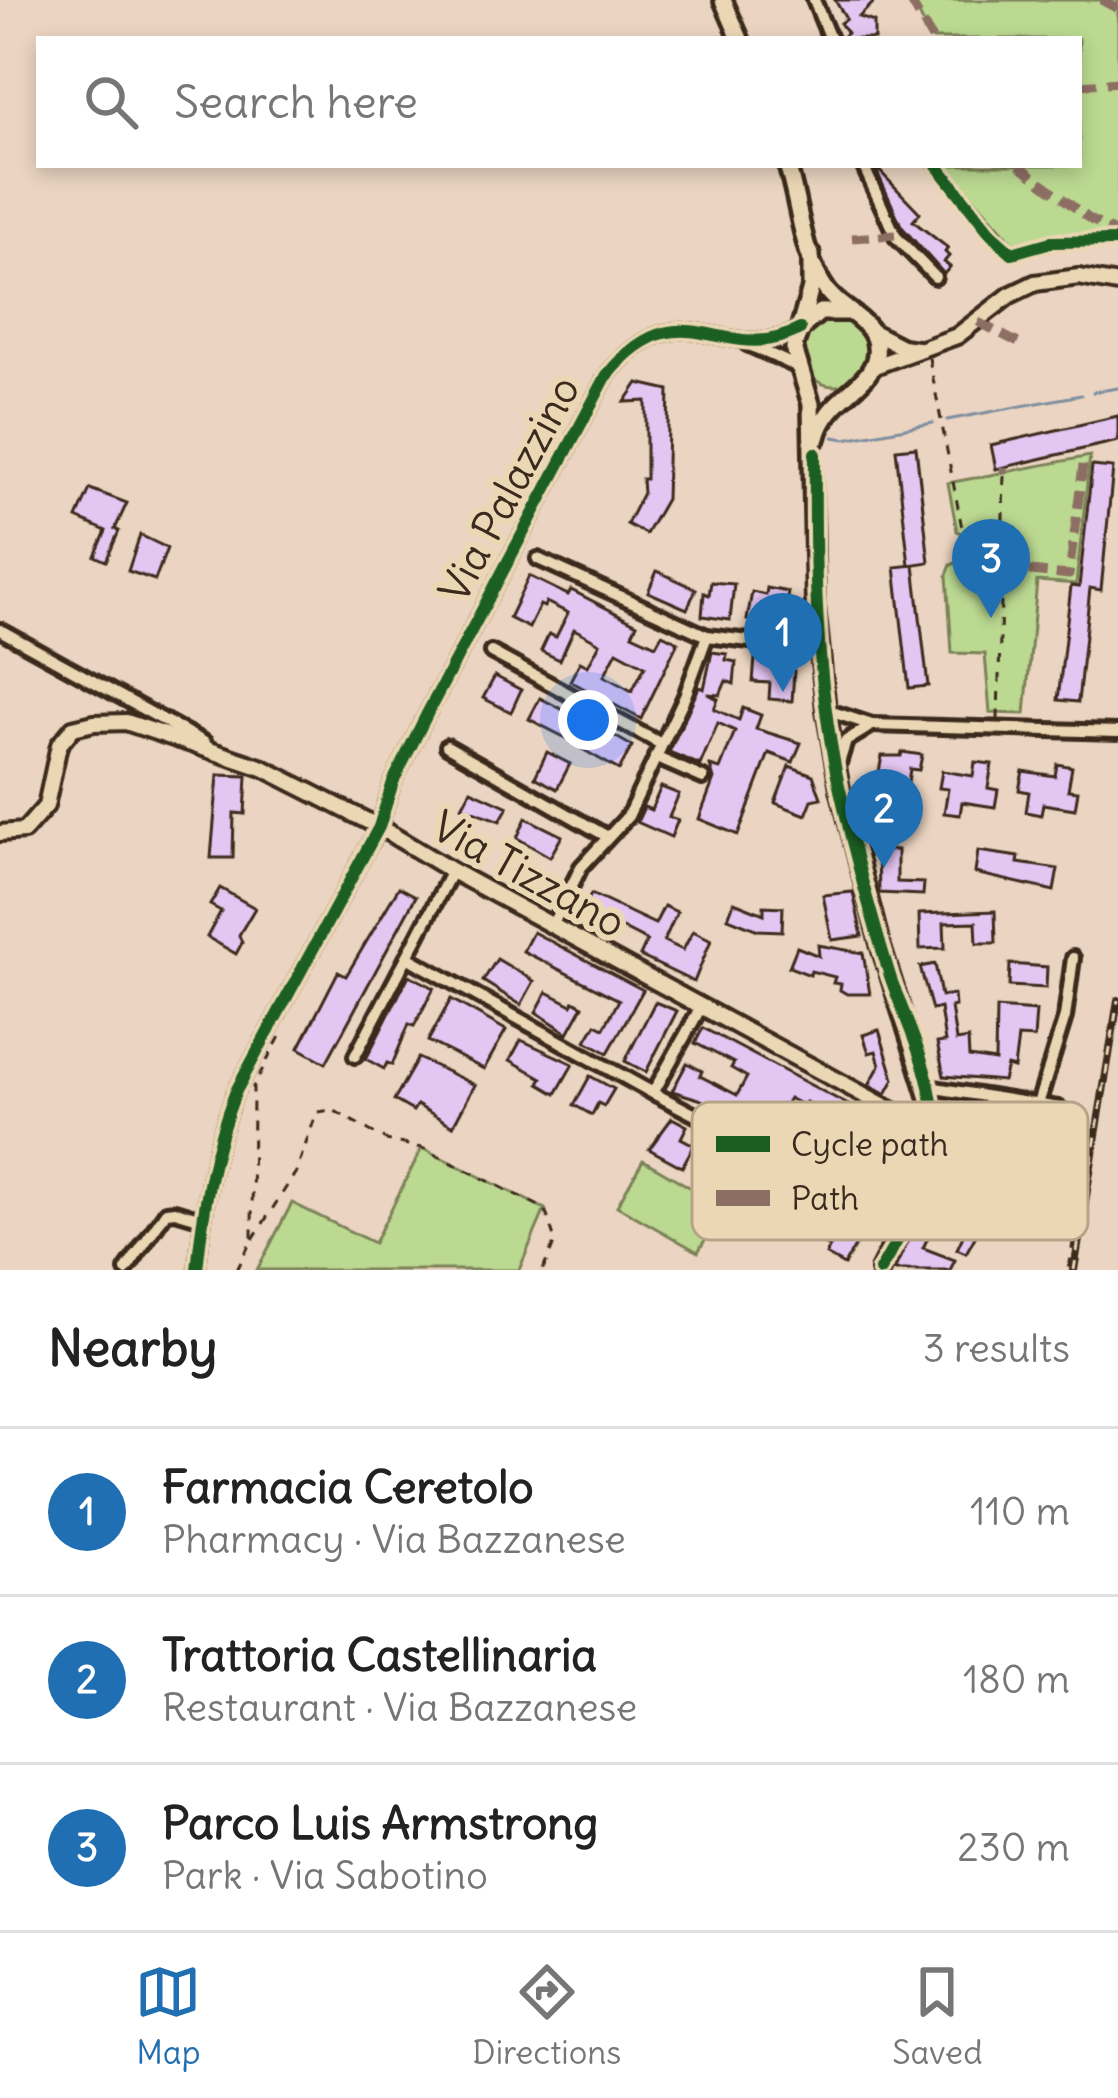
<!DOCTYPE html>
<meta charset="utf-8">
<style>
body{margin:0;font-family:Delius,sans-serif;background:#f2f2f2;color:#222}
.you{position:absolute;left:588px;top:720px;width:42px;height:42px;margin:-30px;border:9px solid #fff;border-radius:50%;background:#1a73e8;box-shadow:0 0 0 18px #1a73e833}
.badge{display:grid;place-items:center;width:78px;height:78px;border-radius:50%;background:#1f6fb2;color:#fff;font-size:39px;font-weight:700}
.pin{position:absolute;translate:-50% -99px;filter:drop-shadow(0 3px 6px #0008)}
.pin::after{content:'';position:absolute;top:63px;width:42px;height:36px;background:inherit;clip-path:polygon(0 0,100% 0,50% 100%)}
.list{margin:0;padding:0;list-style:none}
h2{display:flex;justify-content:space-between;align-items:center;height:156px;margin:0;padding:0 48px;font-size:51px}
h2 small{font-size:39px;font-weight:400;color:#767676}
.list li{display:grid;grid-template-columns:78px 1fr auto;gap:36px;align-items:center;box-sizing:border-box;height:168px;padding:0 48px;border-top:3px solid #e0e0e0}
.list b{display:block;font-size:45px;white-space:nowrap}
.list p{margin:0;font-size:39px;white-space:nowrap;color:#767676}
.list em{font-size:39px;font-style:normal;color:#767676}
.icon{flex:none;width:66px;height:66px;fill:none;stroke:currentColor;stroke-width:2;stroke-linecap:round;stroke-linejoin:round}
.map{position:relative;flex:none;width:1118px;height:1270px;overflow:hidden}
.search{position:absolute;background:#fff;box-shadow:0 6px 18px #0003;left:36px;right:36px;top:36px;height:132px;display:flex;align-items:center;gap:30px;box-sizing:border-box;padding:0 42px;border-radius:0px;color:#767676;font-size:45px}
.sheet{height:660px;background:#fff}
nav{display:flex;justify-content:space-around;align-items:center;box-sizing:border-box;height:168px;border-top:3px solid #e0e0e0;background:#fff;font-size:33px;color:#767676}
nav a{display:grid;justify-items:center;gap:6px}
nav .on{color:#1f6fb2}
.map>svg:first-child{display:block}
</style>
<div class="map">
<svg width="1118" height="1270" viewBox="0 0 1118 1270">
<rect width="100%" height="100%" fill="#ebd4c1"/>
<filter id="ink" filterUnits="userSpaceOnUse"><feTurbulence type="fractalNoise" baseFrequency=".00833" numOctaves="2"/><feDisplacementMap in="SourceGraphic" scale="24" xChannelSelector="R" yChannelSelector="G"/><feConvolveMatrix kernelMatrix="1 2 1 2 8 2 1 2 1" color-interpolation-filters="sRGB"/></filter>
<g filter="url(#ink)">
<g fill="#bbd991" stroke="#7b8258" stroke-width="3">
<polygon points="912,0 1118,0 1118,239 1062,237 1016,246 945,165 1079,165 1079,39 931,39"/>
<circle cx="835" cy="351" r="35"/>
<polygon points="1090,456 1076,584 1037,581 1025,714 990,713 985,654 952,653 947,575 951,565 975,555 973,539 957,531 948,483"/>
<polygon points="422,1148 545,1209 519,1270 257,1270 292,1203 374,1243"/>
<polygon points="643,1160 724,1207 698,1252 617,1206"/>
</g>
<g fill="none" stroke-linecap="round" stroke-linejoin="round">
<g stroke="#7f8fa0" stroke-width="3">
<polyline points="1093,392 1118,388"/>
<polyline points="947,420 1081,395"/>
<polyline points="834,437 845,439 933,423"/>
</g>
</g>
<g fill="#e5c6f3" stroke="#3b2a1e" stroke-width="3" fill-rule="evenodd">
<polygon points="835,0 876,0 859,17 874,22 874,39 840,39 847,33 840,23 846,19"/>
<polygon points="874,165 920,213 913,221 948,248 945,252 949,256 944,262 950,267 944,274 902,227"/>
<polygon points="638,383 669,390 666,499 646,534 627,524 643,493 642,479 646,479 646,401 625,402"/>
<polygon points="1118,416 1118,441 996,469 991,445"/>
<polygon points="916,447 929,562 909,565 896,449"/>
<polygon points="1092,466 1113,468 1101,590 1090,588 1078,702 1058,700 1071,586 1079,587"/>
<polygon points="90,489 127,503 115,529 119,531 106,561 95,556 106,531 77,518"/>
<polygon points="140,535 167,548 155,580 128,571"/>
<polygon points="914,565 928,686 909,688 895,567"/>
<polygon points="657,571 696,589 687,609 648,592"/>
<path d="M529,576l39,19 3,-5 66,34 -5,10 24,11 6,-11 16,8 -37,77 -71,-38 10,-19 8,4 12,-23 -26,-14 -14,31 -19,-9 8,-17 7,3 12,-24 -22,-11 -2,5 -4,-2 -11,23 -20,-10zM617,651l28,15 -13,25 -28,-15z"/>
<polygon points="711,582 734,584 730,620 702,616 704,593 709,595"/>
<polygon points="767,588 788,592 783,627 747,620 752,592 766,595"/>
<polygon points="712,652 727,654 726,660 736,662 734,684 726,681 720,695 707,694 718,699 714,709 739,720 743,708 761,715 756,729 801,743 793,762 769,753 738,835 699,819 714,779 710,766 720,769 735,731 718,723 700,765 669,752 699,687 704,689"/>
<polygon points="755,658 784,660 794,671 792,701 769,699 770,683 753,682"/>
<polygon points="495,676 521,690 511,712 483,698"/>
<polygon points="540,698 577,717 566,738 529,719"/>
<polygon points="595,725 632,746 619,770 582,749"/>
<polygon points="547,752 570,764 557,789 535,777"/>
<polygon points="902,752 922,755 919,770 910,769 901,827 883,819 885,773 879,772 882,756 901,756"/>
<polygon points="975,762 992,764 988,788 998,790 995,807 962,802 960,815 944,813 948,789 939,788 942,771 973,776"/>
<polygon points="1057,764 1072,767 1068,790 1078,791 1075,809 1043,804 1041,815 1026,812 1029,792 1019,790 1023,771 1055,776"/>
<polygon points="789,766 813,775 821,798 812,800 806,815 775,803"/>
<polygon points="218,775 247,776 245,814 234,813 233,858 211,858"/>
<polygon points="661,787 679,794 669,817 678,820 671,837 637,822 644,807 651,810"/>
<polygon points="471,790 508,807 500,821 462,807"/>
<polygon points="526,818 562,836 550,857 517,838"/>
<polygon points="878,850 897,850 897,882 924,883 923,895 879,893"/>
<polygon points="978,851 1019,857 1018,863 1058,869 1054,891 975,873"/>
<polygon points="399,887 416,896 326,1063 299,1048 338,972 346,976"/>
<polygon points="220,888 255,908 239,935 242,943 236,954 207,937 221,911 210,905"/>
<polygon points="853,892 862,936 832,940 823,895"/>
<polygon points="591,894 655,924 664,906 677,912 664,941 683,950 693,931 711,940 694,982 640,956 647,941 620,927 601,917 594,930 577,921"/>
<polygon points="734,902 764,914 764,906 783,907 782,931 758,930 728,918"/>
<polygon points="995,911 996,943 977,943 976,922 944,923 945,948 920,949 919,914"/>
<polygon points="533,932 643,990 608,1053 586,1041 596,1024 604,1028 619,1000 523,951"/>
<polygon points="818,945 863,953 870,994 847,994 840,990 841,984 833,983 835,977 811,971 810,975 789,967 797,947 819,956"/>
<polygon points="497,959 534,981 521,1005 483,981"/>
<polygon points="935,964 941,996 954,995 955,1006 951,1007 956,1041 968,1039 969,1057 995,1061 996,1008 1036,1011 1034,1038 1018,1037 1014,1068 1007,1066 1003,1081 944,1076 937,1043 945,1042 940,1008 932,1010 920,967"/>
<polygon points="1010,964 1047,967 1046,988 1009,986"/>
<polygon points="409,975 434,988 414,1026 409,1024 392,1065 387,1063 384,1069 366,1059"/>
<polygon points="547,992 572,1005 574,1001 583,1006 568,1033 536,1012"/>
<polygon points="451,999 506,1030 484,1069 428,1041"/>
<polygon points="655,1002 677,1011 646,1072 625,1061"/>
<path d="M703,1028l189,100 -20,36 21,11 -5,10 -5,-2 -8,15 -104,-57 2,-4 -74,-38 -27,-8 15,-28 15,8 -2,5 37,19 10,-18 -16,-9 3,-5 -39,-20zM789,1098l15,8 2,-4 53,28 -10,26 -71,-39z"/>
<polygon points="879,1030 894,1079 886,1094 869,1085 880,1065 876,1051 869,1053 863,1035"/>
<polygon points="521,1040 573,1064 556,1094 539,1084 542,1078 510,1060"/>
<polygon points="418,1058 475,1085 453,1126 417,1105 413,1111 394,1100"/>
<polygon points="590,1076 614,1089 604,1106 598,1103 592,1115 574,1105"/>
<polygon points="672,1118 687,1126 681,1138 694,1145 682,1167 649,1149"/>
<polygon points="731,1154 862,1223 860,1228 864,1231 844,1265 826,1255 830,1247 712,1187"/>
<polygon points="936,1181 993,1205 966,1253 957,1249 968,1225 961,1222 967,1206 946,1198 923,1248 955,1260 950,1270 894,1270"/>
</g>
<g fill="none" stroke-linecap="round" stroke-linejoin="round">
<g stroke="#3b2a1e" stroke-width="20">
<g id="minor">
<polyline points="814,0 830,39"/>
<polyline points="863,165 896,237 935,277"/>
<polyline points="747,344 798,367"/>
<polyline points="538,559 707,636 818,649"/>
<polyline points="0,630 205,743"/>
<polyline points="491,652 661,744"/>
<polyline points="826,710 872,725 846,741 839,763"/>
<polyline points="872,725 1118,732"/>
<polyline points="447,746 608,837"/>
<polyline points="655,757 703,778"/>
<polyline points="553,924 581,867 628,816 685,696 707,636"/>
<polyline points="407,957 653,1093 905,1224"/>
<polyline points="355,1056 452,871"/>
<polyline points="929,1087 1059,1108"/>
<polyline points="653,1093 701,1007"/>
<polyline points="1038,1104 1065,1017 1073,958"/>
<polyline points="126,1270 166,1212 175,1211 202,1219"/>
<path d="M197,1270c6,-61 16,-122 39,-179l143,-264 14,-45 35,-70 179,-337c75,-92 116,-5 193,-46"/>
</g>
</g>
<g stroke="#3b2a1e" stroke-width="22">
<g id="tertiary">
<polyline points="871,331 902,347 917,349"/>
<polyline points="872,367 957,336 1010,295 1035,283 1079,277 1118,284"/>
<polyline points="0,833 24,831 46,806 59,745 73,728 94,723 126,722 263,768 379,827 452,871 934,1133"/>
</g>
</g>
<g stroke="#3b2a1e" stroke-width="24">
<g id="secondary">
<polyline points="723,0 740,39"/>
<path d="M787,165c13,40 15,92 40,126 17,23 53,30 49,64 -4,32 -50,42 -59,83"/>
<polyline points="811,254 811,288 794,348 811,404 815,605 826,710 840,789 880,944 933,1111 932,1153 922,1187 880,1270"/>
<polyline points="802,327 820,312 850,312"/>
</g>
</g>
<g stroke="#3b2a1e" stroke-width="3" stroke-dasharray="9 9" stroke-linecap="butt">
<polyline points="927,165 984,237 992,235"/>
<polyline points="929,358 962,528 1000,552"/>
<polyline points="998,719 1004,474"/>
<polyline points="1059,1121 1089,1129 1069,1270"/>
<polyline points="253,1239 296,1172 317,1112 333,1110 386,1140 422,1148 545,1209 555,1241 543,1270"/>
<polyline points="237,1270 252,1239 253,1087 283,1031"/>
</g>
<use href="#minor" stroke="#ecd7b5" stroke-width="10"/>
<use href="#tertiary" stroke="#ecd7b5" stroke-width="14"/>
<use href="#secondary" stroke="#ecd7b5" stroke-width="15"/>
<g stroke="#3b2a1e" stroke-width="8">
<polyline id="rail" points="1074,1270 1118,1000"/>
</g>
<use href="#rail" stroke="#ecd7b5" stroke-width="3" stroke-dasharray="9" stroke-linecap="butt"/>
<g stroke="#8d6e63" stroke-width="9" stroke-dasharray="18 9" stroke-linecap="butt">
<polyline points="910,0 932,39"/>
<polyline points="1101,0 1118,9"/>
<polyline points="1079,85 1118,82"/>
<polyline points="1019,165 1091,220 1118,234"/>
<polyline points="852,238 895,235"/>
<polyline points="978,322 1022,345"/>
<polyline points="1004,474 1004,467"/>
<polyline points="1002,568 1069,575 1083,465"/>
</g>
<g stroke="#ecd7b5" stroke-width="20">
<g id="cycleway">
<polyline points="937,165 992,235 1012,253 1051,242 1118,241"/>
<path d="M815,453c-1,113 0,226 25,337 14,63 31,126 50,186 17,50 47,105 44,159 -3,48 -30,95 -54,135"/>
<path d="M197,1270c6,-61 16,-122 39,-179l143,-264 14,-45 35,-70 179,-337c75,-92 116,-5 193,-46"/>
</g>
</g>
<use href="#cycleway" stroke="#1b5e20" stroke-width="12"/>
</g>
</g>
<g text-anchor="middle" stroke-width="12" stroke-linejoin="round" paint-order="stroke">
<g font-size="42" fill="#3b2a1e" stroke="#ecd7b5">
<text transform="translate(509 489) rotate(-62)" y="15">Via Palazzino</text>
<text transform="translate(529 874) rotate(29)" y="15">Via Tizzano</text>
</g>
</g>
<rect x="692" y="1102" width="396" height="138" rx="18" fill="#ecd7b5" stroke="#b7a388" stroke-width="3"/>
<rect x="716" y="1136" width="54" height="16" fill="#1b5e20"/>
<rect x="716" y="1190" width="54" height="16" fill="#8d6e63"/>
<g font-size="33" fill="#3b2a1e">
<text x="791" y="1156">Cycle path</text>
<text x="791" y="1210">Path</text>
</g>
</svg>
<div class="you"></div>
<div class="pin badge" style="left:783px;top:692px">1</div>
<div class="pin badge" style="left:884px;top:868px">2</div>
<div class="pin badge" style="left:991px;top:618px">3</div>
<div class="search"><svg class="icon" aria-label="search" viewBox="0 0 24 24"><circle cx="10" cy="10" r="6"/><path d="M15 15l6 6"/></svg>Search here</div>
</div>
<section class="sheet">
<h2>Nearby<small>3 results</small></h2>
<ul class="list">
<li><span class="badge">1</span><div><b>Farmacia Ceretolo</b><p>Pharmacy · Via Bazzanese</p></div><em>110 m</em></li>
<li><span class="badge">2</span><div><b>Trattoria Castellinaria</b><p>Restaurant · Via Bazzanese</p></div><em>180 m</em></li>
<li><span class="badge">3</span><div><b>Parco Luis Armstrong</b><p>Park · Via Sabotino</p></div><em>230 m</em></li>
</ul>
</section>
<nav>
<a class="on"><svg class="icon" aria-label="map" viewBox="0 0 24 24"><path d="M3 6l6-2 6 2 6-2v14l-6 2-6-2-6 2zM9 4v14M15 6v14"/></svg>Map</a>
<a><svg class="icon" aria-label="directions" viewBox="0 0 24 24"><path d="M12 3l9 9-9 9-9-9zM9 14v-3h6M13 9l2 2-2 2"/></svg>Directions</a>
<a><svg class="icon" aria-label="saved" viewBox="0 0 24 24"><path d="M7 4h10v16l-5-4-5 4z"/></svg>Saved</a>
</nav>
